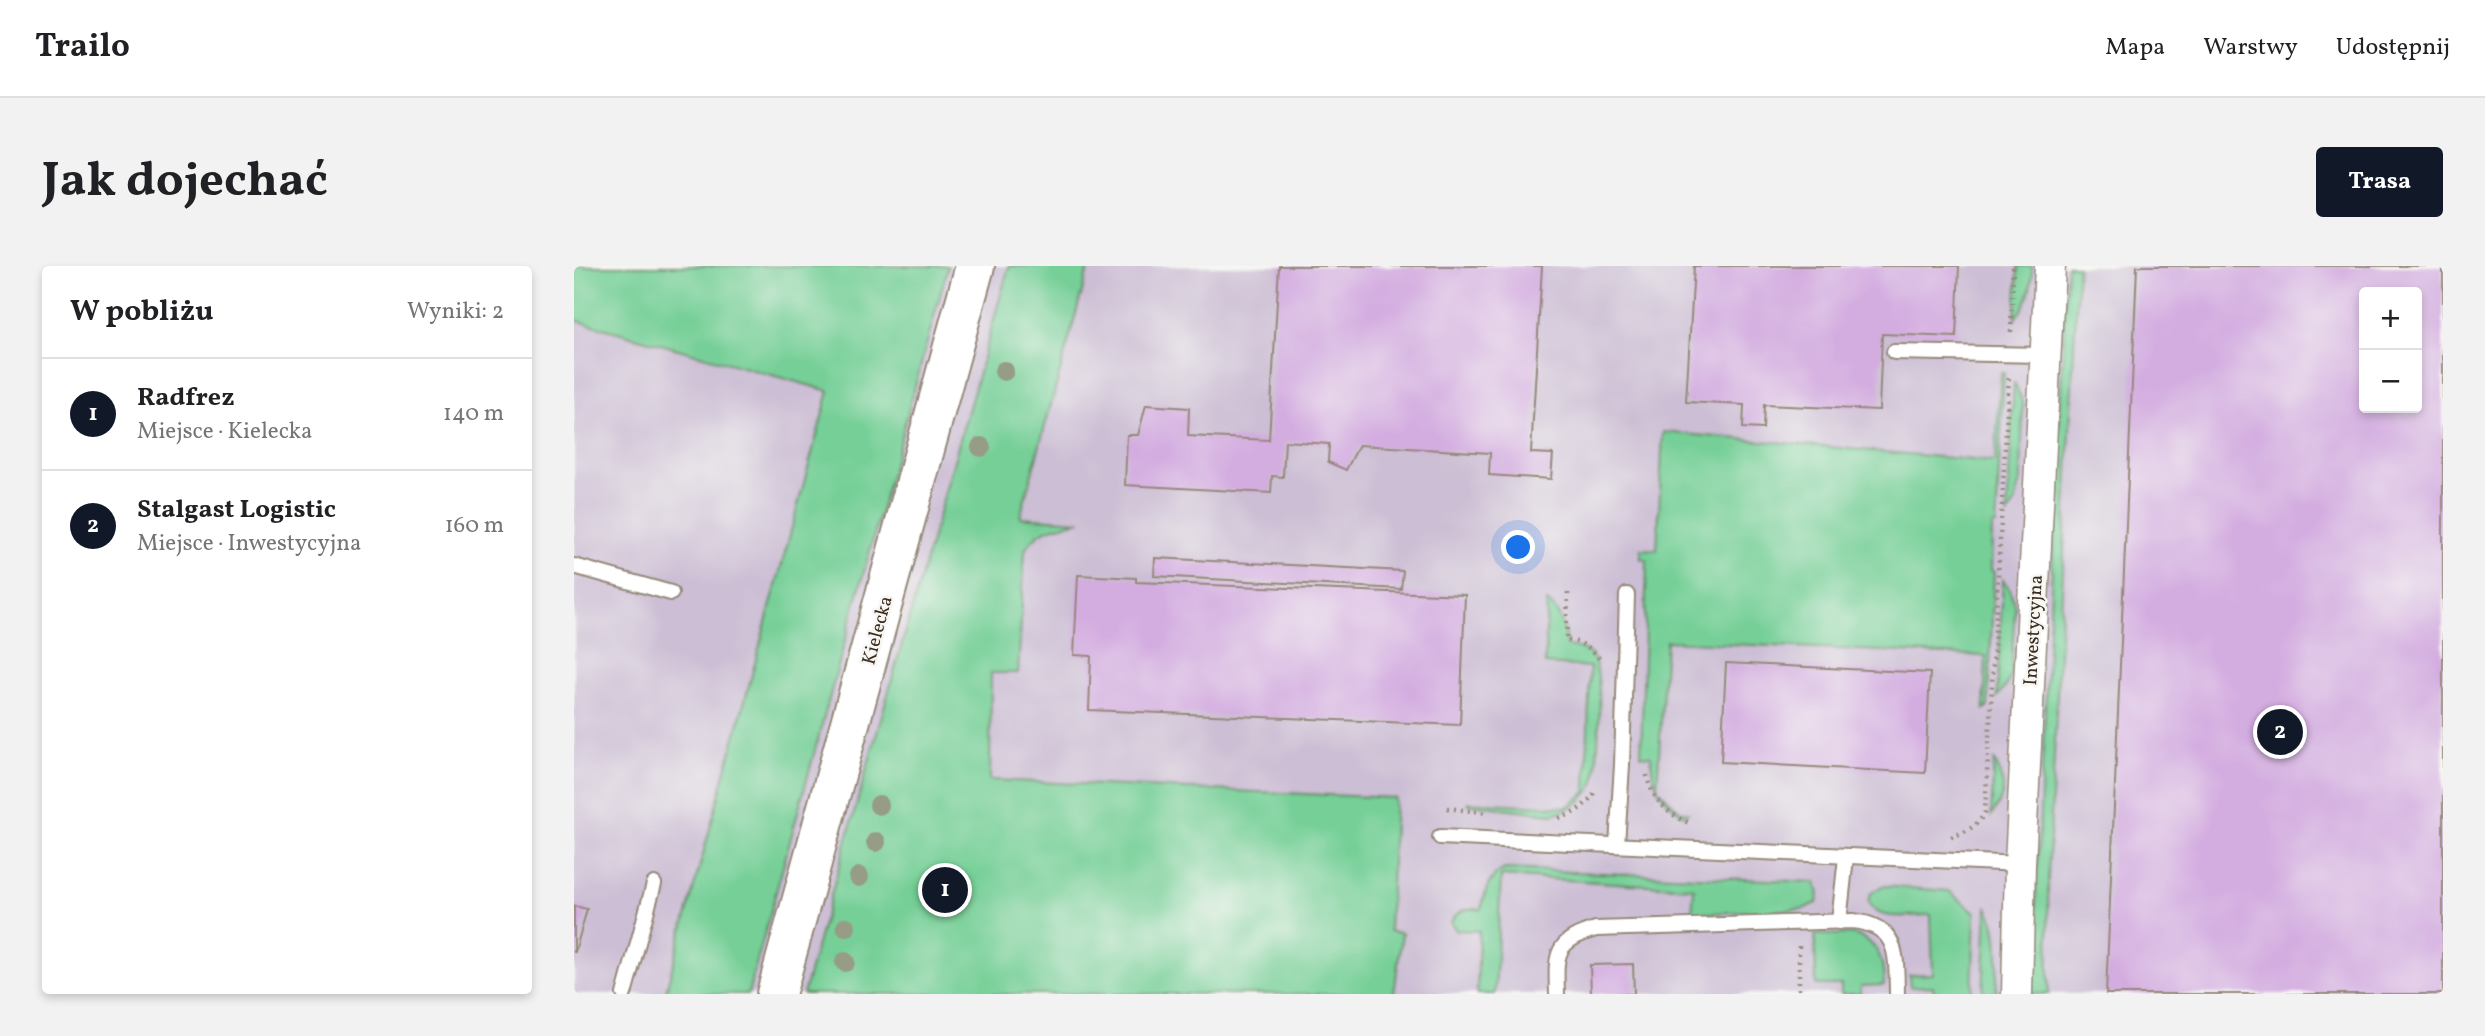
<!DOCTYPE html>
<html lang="pl">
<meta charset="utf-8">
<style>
body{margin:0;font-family:Vollkorn,serif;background:#f2f2f2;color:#202124}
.controls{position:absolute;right:21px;top:21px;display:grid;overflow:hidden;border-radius:7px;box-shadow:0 4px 10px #0003}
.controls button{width:63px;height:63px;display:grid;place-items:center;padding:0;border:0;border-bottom:2px solid #e0e0e0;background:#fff;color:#202124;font:35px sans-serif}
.you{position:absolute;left:945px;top:282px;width:24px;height:24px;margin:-18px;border:5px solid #fff;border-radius:50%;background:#1a73e8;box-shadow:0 0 0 10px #1a73e833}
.badge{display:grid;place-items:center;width:46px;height:46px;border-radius:50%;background:#111827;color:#fff;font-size:23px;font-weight:700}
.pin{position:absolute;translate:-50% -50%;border:4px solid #fff;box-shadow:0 2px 7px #0006}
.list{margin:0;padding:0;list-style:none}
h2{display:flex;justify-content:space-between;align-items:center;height:91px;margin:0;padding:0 28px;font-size:30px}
h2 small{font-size:23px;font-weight:400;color:#757577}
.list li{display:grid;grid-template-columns:46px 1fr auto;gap:21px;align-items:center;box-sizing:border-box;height:112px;padding:0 28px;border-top:2px solid #e0e0e0}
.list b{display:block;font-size:26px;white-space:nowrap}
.list p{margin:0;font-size:23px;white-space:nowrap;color:#757577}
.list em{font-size:23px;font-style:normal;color:#757577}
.map{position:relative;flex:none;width:1869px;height:728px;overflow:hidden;border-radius:7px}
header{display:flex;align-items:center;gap:42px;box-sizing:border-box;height:98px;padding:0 35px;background:#fff;border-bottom:2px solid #e0e0e0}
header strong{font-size:33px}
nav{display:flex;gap:38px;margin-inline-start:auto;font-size:24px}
.intro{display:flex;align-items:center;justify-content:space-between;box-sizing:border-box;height:168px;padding:0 42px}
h1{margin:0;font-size:49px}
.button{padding:18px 32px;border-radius:7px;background:#111827;color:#fff;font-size:24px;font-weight:700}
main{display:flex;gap:42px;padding:0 42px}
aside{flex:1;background:#fff;border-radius:7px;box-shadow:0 4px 10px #0003}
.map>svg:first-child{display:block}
</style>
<header>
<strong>Trailo</strong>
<nav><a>Mapa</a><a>Warstwy</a><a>Udostępnij</a></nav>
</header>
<div class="intro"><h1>Jak dojechać</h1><a class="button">Trasa</a></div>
<main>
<aside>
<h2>W pobliżu<small>Wyniki: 2</small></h2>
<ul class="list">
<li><span class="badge">1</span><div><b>Radfrez</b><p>Miejsce · Kielecka</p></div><em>140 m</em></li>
<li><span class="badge">2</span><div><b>Stalgast Logistic</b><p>Miejsce · Inwestycyjna</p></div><em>160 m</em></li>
</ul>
</aside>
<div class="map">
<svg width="1869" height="728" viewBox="0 0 1869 728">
<rect width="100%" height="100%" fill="#f6f6f2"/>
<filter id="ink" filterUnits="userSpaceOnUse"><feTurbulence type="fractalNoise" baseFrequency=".0143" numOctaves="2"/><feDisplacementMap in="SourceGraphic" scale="14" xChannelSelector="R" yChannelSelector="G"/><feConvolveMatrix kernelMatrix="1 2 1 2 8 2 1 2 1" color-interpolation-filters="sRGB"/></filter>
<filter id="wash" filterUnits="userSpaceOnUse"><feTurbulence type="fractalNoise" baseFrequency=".00686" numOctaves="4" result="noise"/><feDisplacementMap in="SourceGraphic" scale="28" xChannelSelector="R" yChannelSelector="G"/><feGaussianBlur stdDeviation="1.57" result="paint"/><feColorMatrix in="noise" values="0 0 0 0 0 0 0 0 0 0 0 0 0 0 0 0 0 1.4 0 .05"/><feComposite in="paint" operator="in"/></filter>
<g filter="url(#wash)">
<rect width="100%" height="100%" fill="#f1ebd8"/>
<path fill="#ccbed4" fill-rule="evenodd" d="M0,0h1869v728h-1869zM1790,26h53v116h-53z"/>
<g fill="#75cf96" stroke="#587c5a" stroke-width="2">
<polygon points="0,0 374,0 174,728 91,728 255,125 0,54"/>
<path d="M435,0h80l-69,251 61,4c-26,6 -41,5 -56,29l-7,123h-27l-1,107 405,18 -6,133 13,2 -8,61h-591z"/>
<path d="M1444,0h14c0,22 -3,35 -17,53z"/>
<polygon points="1493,0 1504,0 1474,613 1475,728 1457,728"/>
<path d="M1427,107h3l-8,152 -4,1 -1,44 3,2 -6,135 -4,2 2,-53 -320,-15 -9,147 23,23 8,1 -3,4c-25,-16 -33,-30 -34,-60l-10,-1 6,-195 -6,-1v-10l16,1 6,-118 332,30z"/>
<polygon points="1440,116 1449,137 1447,214 1441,237 1433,250"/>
<polygon points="1429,314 1436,323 1441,342 1437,407 1433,419 1423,431"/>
<path d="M973,336c14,9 18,28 19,44 9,1 18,2 25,9 15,15 6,104 4,127 -11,19 -22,28 -44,32l-83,-10v-2l99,5 19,-15 4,-125 -45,-3z"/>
<path d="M1420,493c11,26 14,34 -3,57z"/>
<path d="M931,603l310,13 4,11 -2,10 -14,6 -111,5 2,-26 -193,-12 -6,118h-18l2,-63 -23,-1 -5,-7c4,-12 19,-17 30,-13 4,-17 7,-34 24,-41z"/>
<path d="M1308,620l67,5 26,21 -3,82h-38l-1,-8 -23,1 -1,-12 24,-1 -2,-59c-21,-1 -52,9 -63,-13l2,-8z"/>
<path d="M1413,641c16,26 10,58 9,87h-13z"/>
<path d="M1279,668c26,8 31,26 31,51l-23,1v8h-20v-9h-25l-1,-50z"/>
</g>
<g id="blocks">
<g fill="#d3ace0" fill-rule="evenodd">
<polygon points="705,0 968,0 957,187 979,188 977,213 915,209 916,187 785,179 772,204 754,196 755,178 711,175 709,211 698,210 697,227 551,219 553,169 564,169 572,139 615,142 614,170 695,174"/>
<polygon points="1120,0 1385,0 1382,71 1308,68 1305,144 1190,139 1189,163 1169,162 1170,139 1112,136"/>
<path d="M1563,0h306v728h-337zM1790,26h53v116h-53z"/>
<polygon points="581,292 829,305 827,323 580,310"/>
<polygon points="504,309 562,312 562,316 891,329 886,459 515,444 517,390 500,389"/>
<polygon points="1152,397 1356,407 1351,507 1147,496"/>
<polygon points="366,617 379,620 376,630 363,628"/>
<polygon points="0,640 13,643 1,686 0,686"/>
<polygon points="1059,698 1060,728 1017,728 1016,699"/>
</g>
</g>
</g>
<g filter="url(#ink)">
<use href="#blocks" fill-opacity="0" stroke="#968a7b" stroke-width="2"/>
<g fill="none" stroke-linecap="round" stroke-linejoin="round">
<g stroke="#968a7b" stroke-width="18">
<g id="service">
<polyline points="1320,86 1472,89"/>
<polyline points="0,300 97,327"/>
<polyline points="866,571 1446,598"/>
<polyline points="1043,579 1048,499 1053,329"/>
<polyline points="1265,656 1272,591"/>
<polyline points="50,728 80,618"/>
<path d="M983,728c-1,-38 -4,-53 39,-65l257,-8c47,5 43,35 44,73"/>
</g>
</g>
<g stroke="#968a7b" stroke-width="33">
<polyline id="minor" points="1443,728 1446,598 1476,0"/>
</g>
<g stroke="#968a7b" stroke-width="42">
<polyline id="secondary" points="202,728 401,0"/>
</g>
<g stroke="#968a7b" stroke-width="4.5" stroke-dasharray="2 5" stroke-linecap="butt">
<polyline points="1437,66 1439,0"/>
<path d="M994,327l-2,47c16,2 25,7 35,21"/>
<path d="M1073,509c3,22 22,41 43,48"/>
<polyline points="873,542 914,547"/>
<path d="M985,552c16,-4 28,-13 37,-28"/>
<path d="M1377,571c15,-5 27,-11 34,-25l24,-437"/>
<polyline points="1225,680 1225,728"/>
</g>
<use href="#service" stroke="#fff" stroke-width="14"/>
<use href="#minor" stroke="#fff" stroke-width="30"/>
<use href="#secondary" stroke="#fff" stroke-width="38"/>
</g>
<g fill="#969c86">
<circle cx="430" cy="105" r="10"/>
<circle cx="407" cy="181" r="10"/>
<circle cx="305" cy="539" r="10"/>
<circle cx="302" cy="576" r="10"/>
<circle cx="285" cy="611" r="10"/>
<circle cx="272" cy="661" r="10"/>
<circle cx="271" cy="696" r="10"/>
</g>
</g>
<g text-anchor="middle" stroke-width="5" stroke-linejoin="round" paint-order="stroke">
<g font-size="19" fill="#3b2a1e" stroke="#f6f6f2">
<text transform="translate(302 364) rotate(-75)" y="7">Kielecka</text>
<text transform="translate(1458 364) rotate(-87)" y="7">Inwestycyjna</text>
</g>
</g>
</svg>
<div class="controls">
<button>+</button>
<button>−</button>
</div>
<div class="you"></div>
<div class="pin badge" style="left:371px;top:624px">1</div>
<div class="pin badge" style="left:1706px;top:466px">2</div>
</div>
</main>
